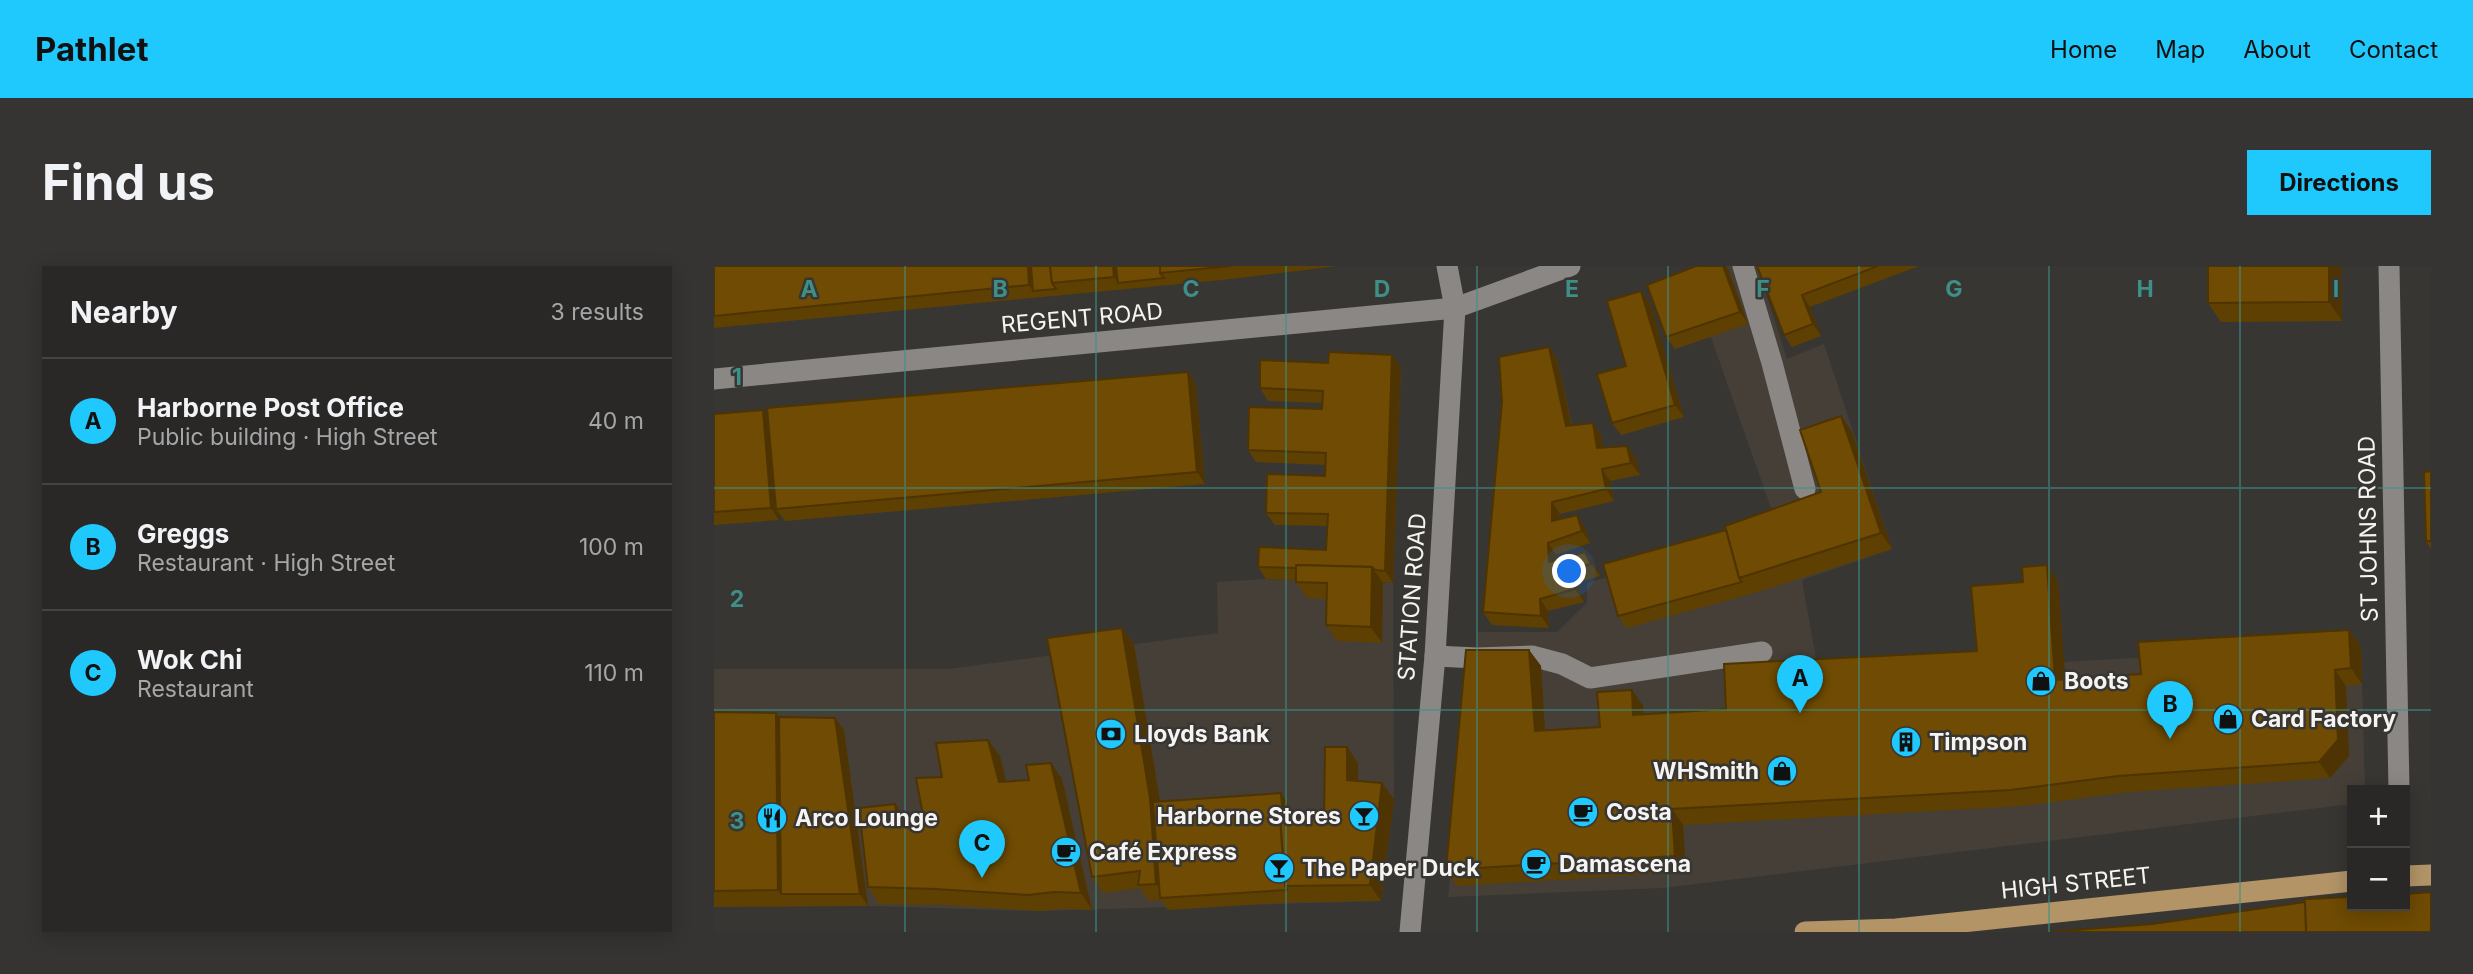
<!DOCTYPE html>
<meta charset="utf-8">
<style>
body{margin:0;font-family:Inter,sans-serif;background:#363432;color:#f1f3f6}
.controls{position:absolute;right:21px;bottom:21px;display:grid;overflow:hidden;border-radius:0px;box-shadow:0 4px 18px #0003}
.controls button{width:63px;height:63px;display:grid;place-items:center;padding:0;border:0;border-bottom:2px solid #464443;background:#2a2826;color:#f1f3f6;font:35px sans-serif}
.you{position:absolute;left:856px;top:306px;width:24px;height:24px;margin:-18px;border:5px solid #fff;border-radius:50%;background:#1a73e8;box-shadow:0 0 0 10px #1a73e833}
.badge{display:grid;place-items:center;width:46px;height:46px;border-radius:50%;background:#20c9fd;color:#111;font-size:23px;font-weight:700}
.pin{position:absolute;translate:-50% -58px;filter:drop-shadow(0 2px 4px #0008)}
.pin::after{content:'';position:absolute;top:37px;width:24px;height:21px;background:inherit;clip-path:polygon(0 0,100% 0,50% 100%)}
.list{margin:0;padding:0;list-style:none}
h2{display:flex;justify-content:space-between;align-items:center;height:91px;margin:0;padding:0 28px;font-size:30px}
h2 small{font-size:23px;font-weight:400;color:#a5a6a7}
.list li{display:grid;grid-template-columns:46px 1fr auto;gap:21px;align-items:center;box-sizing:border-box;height:126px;padding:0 28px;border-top:2px solid #464443}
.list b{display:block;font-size:26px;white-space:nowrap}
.list p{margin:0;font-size:23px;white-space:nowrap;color:#a5a6a7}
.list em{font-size:23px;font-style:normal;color:#a5a6a7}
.map{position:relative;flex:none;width:1717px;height:666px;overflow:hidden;border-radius:0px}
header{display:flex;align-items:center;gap:42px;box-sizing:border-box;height:98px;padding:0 35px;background:#20c9fd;color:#111}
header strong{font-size:33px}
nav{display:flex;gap:38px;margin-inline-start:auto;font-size:24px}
.intro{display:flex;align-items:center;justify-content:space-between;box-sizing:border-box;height:168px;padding:0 42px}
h1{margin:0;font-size:49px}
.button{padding:18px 32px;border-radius:0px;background:#20c9fd;color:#111;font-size:24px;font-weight:700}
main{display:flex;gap:42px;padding:0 42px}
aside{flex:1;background:#2a2826;border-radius:0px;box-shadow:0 4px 18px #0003}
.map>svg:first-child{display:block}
</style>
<header>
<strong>Pathlet</strong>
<nav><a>Home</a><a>Map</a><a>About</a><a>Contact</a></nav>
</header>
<div class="intro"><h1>Find us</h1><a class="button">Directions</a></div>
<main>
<aside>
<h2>Nearby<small>3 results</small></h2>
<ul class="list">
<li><span class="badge">A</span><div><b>Harborne Post Office</b><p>Public building · High Street</p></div><em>40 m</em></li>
<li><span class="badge">B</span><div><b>Greggs</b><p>Restaurant · High Street</p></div><em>100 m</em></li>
<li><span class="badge">C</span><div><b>Wok Chi</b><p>Restaurant</p></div><em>110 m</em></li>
</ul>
</aside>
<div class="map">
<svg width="1717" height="666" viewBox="0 0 1717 666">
<rect width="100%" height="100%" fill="#383633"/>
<g fill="#453f37">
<polygon points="989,0 1043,0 1073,93 1110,78 1178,283 1088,314 1105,409 1647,380 1651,524 1638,524 1638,538 949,622 734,631 764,366 843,366 873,337 873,317 1064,262 974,6"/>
<polygon points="552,313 679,317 680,533 667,635 319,645 0,635 0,403 234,403 504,367 503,316"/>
</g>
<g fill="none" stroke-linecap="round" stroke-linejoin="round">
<g stroke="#8a8784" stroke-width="21">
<polyline points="1029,0 1058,97 1091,223"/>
<polyline points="1675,0 1685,524"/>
<polyline points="0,113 741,42 856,0"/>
<polyline points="721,390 763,392 818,390 848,398 876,412 1048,386"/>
<polyline points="696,666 721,390 741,42 733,0"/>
</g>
<g stroke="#b29467" stroke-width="21">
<polyline points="1691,610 1717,609"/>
<polyline points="1091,666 1182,663 1638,615"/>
</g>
</g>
<g fill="#5f4003">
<polygon points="0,0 624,0 508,14 0,62"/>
<polygon points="982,0 1012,0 1014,3 1034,58 961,83 952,71"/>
<polygon points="1043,0 1205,0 1096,41 1107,70 1078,81 1070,69"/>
<polygon points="1494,0 1627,0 1628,55 1507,56 1494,37"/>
<polygon points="936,37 970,151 907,169 898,157 912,100"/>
<polygon points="835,81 843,93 858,159 887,169 889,182 913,180 922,192 926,209 896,215 900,235 846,248 846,253 871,261 876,277 842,289 843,294 880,298 886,310 863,317 870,336 834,345 835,362 778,359 769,346"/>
<polygon points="687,101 679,317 669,316 668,377 623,375 612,359 612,333 593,332 582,316 582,314 552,313 544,301 612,284 613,260 561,259 552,247 611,210 611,199 542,196 534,184 608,143 608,137 554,135 546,122"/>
<polygon points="474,106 482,118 491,218 71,255 65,247 65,254 0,259 0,148 49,144 54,151"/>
<polygon points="1127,150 1138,166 1178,283 1037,328 913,362 904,350 1012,264 1107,226"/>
<polygon points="1717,205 1717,283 1712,275"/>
<polygon points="1333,299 1344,316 1351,413 1427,408 1635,364 1647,380 1648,418 1632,420 1635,490 1616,512 1416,526 1308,540 969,559 972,606 743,620 732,604 815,384 827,400 831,465 886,461 929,440 930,448 1012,443 1263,385 1309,316"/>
<polygon points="408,362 420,378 446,535 567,527 575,540 576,552 610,550 633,481 644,497 644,515 680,533 667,635 582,636 454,644 447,634 435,635 426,622 389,627 378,611"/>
<polygon points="0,446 65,451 130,464 154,640 0,641"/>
<polygon points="286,490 292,515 315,514 337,497 348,513 378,644 351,643 325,645 232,639 165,638 154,621 181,538 191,551 209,549 228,511"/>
</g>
<g fill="#4e3402">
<polygon points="314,0 321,0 319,25 315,19"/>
<polygon points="399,0 406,0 404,17 400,11"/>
<polygon points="1009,0 1012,0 1014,3 1034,58 1026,46"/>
<polygon points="1615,0 1627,0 1628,55 1615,36"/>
<polygon points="927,25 936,37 970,151 961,139"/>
<polygon points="1088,29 1096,41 1107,70 1099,58"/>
<polygon points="835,81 843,93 860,172 852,160"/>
<polygon points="678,89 687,101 679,317 671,305"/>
<polygon points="474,106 482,118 491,218 483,206"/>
<polygon points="49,144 57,156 62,243 65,247 65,254 57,242"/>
<polygon points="1127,150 1138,166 1178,283 1167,267"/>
<polygon points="879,157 887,169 892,194 883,182"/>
<polygon points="913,180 922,192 926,209 917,197"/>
<polygon points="888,203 896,215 900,235 892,223"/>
<polygon points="838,236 846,248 846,267 838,255"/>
<polygon points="863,249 871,261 876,277 868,265"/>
<polygon points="834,277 842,289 843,308 835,296"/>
<polygon points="871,286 880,298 886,310 877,298"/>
<polygon points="1333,299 1344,316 1353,430 1341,414"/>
<polygon points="658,301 669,317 668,377 657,361"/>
<polygon points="854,305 863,317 870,336 861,323"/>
<polygon points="826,333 834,345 835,362 827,350"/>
<polygon points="408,362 420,378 448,548 452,631 442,618"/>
<polygon points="1635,364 1647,380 1648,418 1637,402"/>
<polygon points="815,384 827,400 832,481 821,465"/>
<polygon points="1621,404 1632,420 1635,490 1616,512 1605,496"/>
<polygon points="918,424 929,440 931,465 919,449"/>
<polygon points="62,447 73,463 67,628 64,624"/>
<polygon points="121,452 130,464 154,640 146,628"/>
<polygon points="274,474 286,490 296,532 285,516"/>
<polygon points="633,481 644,497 644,530 633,514"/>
<polygon points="337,497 348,513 378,644 367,627"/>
<polygon points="668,517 680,533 667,635 656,619"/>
<polygon points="567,527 575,540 581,619 573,619"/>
<polygon points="181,538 193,554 183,552"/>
<polygon points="958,543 969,559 972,606 961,590"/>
</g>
<g fill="#6f4b03" stroke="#4e3402" stroke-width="2">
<polygon points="0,0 314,0 315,19 0,50"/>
<polygon points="317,0 336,0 338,17 342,23 319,25"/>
<polygon points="336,0 399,0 400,11 338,17"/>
<polygon points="402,0 446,0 446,7 450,12 404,17"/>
<polygon points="446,0 517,0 446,7"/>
<polygon points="982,0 1009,0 1026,46 952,71 933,19"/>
<polygon points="1043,0 1164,0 1088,29 1099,58 1070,69"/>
<polygon points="1494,0 1615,0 1615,36 1494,37"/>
<polygon points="927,25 961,139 898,157 883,108 912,100 893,35"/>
<polygon points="835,81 852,160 879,157 883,182 913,180 917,197 888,203 892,223 838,236 838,255 863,249 868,265 834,277 835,296 871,286 877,298 854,305 861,323 826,333 827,350 769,346 788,136 785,91"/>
<polygon points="615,86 678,89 671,305 661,304 658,301 582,299 582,302 544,301 545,281 612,284 614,248 552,247 553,208 611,210 612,187 534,184 535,141 608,143 609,125 546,122 546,94 614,97"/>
<polygon points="474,106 483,206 62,243 53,142"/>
<polygon points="49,144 57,242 0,246 0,148"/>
<polygon points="1127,150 1167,267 1025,312 1011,260 1107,226 1086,164"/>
<polygon points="1717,205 1717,275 1712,275 1710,206"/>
<polygon points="1012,264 1025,312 1028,316 904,350 889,298"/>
<polygon points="582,299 658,301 657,361 612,359 613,317 582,316"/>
<polygon points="1333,299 1341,414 1427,408 1424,376 1635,364 1637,402 1621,404 1624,474 1605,496 1404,510 1297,524 958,543 961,590 732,604 752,384 815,384 821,465 886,461 883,426 918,424 919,449 1012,443 1010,398 1263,385 1257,320 1309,316 1308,301"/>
<polygon points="408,362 436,532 442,618 424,619 426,605 378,611 333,372"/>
<polygon points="0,446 62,447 64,624 0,625"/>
<polygon points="65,451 121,452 146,628 67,628"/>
<polygon points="274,474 285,516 315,514 312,499 337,497 367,627 340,626 314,629 221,623 154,621 145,542 181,538 183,552 209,549 202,512 228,511 222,477"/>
<polygon points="611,481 633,481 633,514 668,517 656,619 571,620 566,552 610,550"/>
<polygon points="567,527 569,552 566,552 571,620 573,624 446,632 439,536"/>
<polygon points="1717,626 1717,666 1592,666 1590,633 1638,631 1638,640 1691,640 1691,628"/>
<polygon points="1591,636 1592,666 1336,666 1438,658"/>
</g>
<path fill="none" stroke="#3d8f88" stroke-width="2" stroke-opacity="0.55" d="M191,0v666M382,0v666M572,0v666M763,0v666M954,0v666M1145,0v666M1335,0v666M1526,0v666M0,222h1717M0,444h1717"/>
<defs>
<g id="shop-disc" transform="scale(1.575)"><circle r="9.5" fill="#20c9fd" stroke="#383633"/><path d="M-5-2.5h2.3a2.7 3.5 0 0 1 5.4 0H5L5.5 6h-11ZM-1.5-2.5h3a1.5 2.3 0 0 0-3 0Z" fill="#111"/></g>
<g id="bank-disc" transform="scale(1.575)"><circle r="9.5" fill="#20c9fd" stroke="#383633"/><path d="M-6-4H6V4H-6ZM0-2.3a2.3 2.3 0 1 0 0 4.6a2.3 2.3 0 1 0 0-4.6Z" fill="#111"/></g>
<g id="building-disc" transform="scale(1.575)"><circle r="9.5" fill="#20c9fd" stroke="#383633"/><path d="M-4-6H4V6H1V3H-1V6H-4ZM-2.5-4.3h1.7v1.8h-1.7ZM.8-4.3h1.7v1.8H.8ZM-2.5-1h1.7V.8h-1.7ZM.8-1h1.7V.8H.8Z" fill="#111"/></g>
<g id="cafe-disc" transform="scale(1.575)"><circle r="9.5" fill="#20c9fd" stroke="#383633"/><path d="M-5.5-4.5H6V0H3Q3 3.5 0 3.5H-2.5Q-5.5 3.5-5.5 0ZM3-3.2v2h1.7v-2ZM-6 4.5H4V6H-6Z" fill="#111"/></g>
<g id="bar-disc" transform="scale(1.575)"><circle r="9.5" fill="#20c9fd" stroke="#383633"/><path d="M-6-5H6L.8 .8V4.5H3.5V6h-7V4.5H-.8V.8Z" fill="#111"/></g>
<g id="restaurant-disc" transform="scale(1.575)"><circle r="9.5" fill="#20c9fd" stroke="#383633"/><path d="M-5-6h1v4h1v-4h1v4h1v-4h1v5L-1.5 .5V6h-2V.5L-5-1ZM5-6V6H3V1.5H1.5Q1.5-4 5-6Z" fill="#111"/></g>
</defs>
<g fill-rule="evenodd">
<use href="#shop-disc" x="1327" y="415"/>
<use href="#shop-disc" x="1514" y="453"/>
<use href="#bank-disc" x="397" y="468"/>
<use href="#building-disc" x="1192" y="476"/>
<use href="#shop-disc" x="1068" y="505"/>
<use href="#cafe-disc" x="869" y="546"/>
<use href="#bar-disc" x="650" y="550"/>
<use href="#restaurant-disc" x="58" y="552"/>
<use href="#cafe-disc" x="352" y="586"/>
<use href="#cafe-disc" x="822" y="598"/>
<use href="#bar-disc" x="565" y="602"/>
</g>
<g text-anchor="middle" stroke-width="5" stroke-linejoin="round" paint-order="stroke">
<g font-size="23" fill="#f6f4f2" stroke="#383633">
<text transform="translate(368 52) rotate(-5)" y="8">REGENT ROAD</text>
<text transform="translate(1654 263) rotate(-91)" y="8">ST JOHNS ROAD</text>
<text transform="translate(698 331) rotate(-86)" y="8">STATION ROAD</text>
<text transform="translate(1362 617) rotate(-6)" y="8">HIGH STREET</text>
</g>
<g font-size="23" font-weight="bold" fill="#f6f4f2" stroke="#383633" text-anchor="start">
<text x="1350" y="423">Boots</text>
<text x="1537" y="461">Card Factory</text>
<text x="420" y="476">Lloyds Bank</text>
<text x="1215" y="484">Timpson</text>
<text x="1045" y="513" text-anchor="end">WHSmith</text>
<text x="892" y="554">Costa</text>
<text x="627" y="558" text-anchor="end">Harborne Stores</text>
<text x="81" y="560">Arco Lounge</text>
<text x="375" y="594">Café Express</text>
<text x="845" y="606">Damascena</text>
<text x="588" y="610">The Paper Duck</text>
</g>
</g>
<g font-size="23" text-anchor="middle" font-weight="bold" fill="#3d8f88" stroke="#383633" stroke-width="5" stroke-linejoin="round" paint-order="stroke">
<text x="95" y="31">A</text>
<text x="286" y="31">B</text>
<text x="477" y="31">C</text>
<text x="668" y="31">D</text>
<text x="858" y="31">E</text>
<text x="1049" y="31">F</text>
<text x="1240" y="31">G</text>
<text x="1431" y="31">H</text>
<text x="1622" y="31">I</text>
<text x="23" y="119">1</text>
<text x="23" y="341">2</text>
<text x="23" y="563">3</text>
</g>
</svg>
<div class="controls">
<button>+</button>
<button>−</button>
</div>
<div class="you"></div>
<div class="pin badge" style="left:1086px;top:447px">A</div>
<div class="pin badge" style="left:1456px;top:473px">B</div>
<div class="pin badge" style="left:268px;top:612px">C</div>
</div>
</main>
